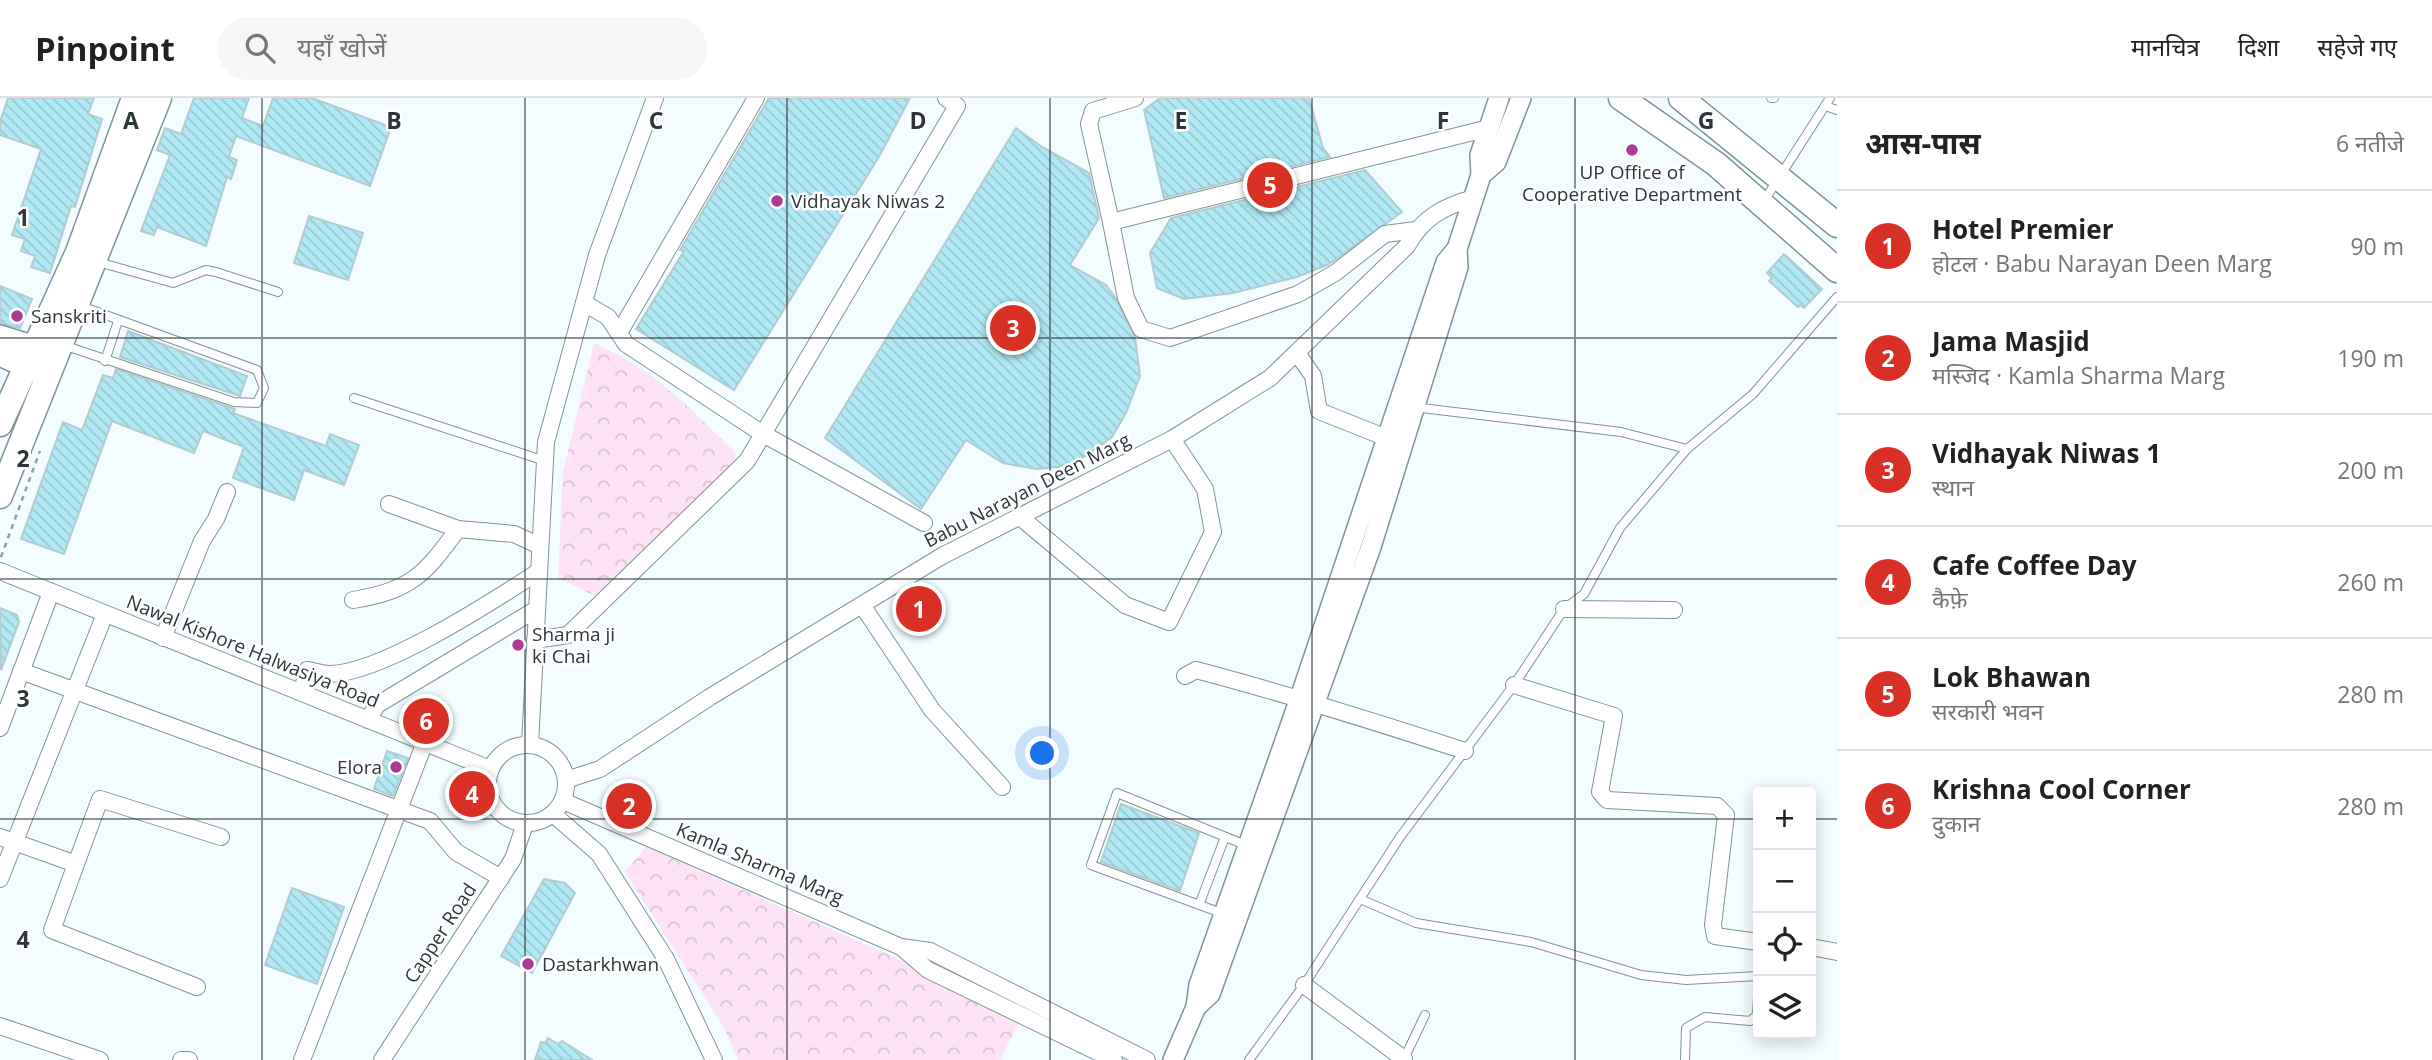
<!DOCTYPE html>
<html lang="hi">
<meta charset="utf-8">
<style>
body{margin:0;font-family:"Open Sans","Noto Sans Devanagari",sans-serif;background:#f6f6f6;color:#222}
.controls{position:absolute;right:21px;bottom:21px;display:grid;overflow:hidden;border-radius:7px;box-shadow:0 4px 18px #0003}
.controls button{width:63px;height:63px;display:grid;place-items:center;padding:0;border:0;border-bottom:2px solid #e0e0e0;background:#fff;color:#222;font:35px sans-serif}
.you{position:absolute;left:1043px;top:656px;width:24px;height:24px;margin:-18px;border:5px solid #fff;border-radius:50%;background:#1a73e8;box-shadow:0 0 0 10px #1a73e833}
.badge{display:grid;place-items:center;width:46px;height:46px;border-radius:50%;background:#d93025;color:#fff;font-size:23px;font-weight:700}
.pin{position:absolute;translate:-50% -50%;border:4px solid #fff;box-shadow:0 2px 7px #0006}
.list{margin:0;padding:0;list-style:none}
h2{display:flex;justify-content:space-between;align-items:center;height:91px;margin:0;padding:0 28px;font-size:30px}
h2 small{font-size:23px;font-weight:400;color:#767676}
.list li{display:grid;grid-template-columns:46px 1fr auto;gap:21px;align-items:center;box-sizing:border-box;height:112px;padding:0 28px;border-top:2px solid #e0e0e0}
.list b{display:block;font-size:26px;white-space:nowrap}
.list p{margin:0;font-size:23px;white-space:nowrap;color:#767676}
.list em{font-size:23px;font-style:normal;color:#767676}
.icon{flex:none;width:38px;height:38px;fill:none;stroke:currentColor;stroke-width:2;stroke-linecap:round;stroke-linejoin:round}
.map{position:relative;flex:none;width:1837px;height:962px;overflow:hidden}
header{display:flex;align-items:center;gap:42px;box-sizing:border-box;height:98px;padding:0 35px;background:#fff;border-bottom:2px solid #e0e0e0}
header strong{font-size:33px}
nav{display:flex;gap:38px;margin-inline-start:auto;font-size:24px}
.search{width:490px;height:63px;background:#f6f6f6;display:flex;align-items:center;gap:18px;box-sizing:border-box;padding:0 24px;border-radius:38px;color:#767676;font-size:26px}
main{display:flex}
aside{flex:1;background:#fff}
.map>svg:first-child{display:block}
</style>
<header>
<strong>Pinpoint</strong>
<div class="search"><svg class="icon" aria-label="search" viewBox="0 0 24 24"><circle cx="10" cy="10" r="6"/><path d="M15 15l6 6"/></svg>यहाँ खोजें</div>
<nav><a>मानचित्र</a><a>दिशा</a><a>सहेजे गए</a></nav>
</header>
<main>
<div class="map">
<svg width="1837" height="962" viewBox="0 0 1837 962">
<defs>
<pattern id="forest-crowns" width="20" height="18" patternUnits="userSpaceOnUse" patternTransform="scale(1.75)"><rect width="20" height="18" fill="#fde3f5"/><path d="M2 6a3 3 0 1 1 6 0M12 15a3 3 0 1 1 6 0" fill="none" stroke="#d9c3d3"/></pattern>
<pattern id="building-back-hatch" width="6" height="6" patternUnits="userSpaceOnUse" patternTransform="scale(1.75)"><rect width="6" height="6" fill="#aee9f5"/><path d="M-1 5l2 2M0 0l6 6M5-1l2 2" fill="none" stroke="#96c8d3"/></pattern>
</defs>
<rect width="100%" height="100%" fill="#f3fdff"/>
<g fill="url(#forest-crowns)">
<path d="M594,245c59,26 95,64 141,109v11l-138,134 -39,-19 5,-106z"/>
<polygon points="646,749 1023,916 1000,962 738,962 723,928 625,774"/>
</g>
<g fill="url(#building-back-hatch)" stroke="#b3cacf" stroke-width="2">
<polygon points="8,0 94,0 88,16 102,21 75,109 71,108 50,175 31,169 35,158 21,153 25,141 12,137 41,51 0,37 0,24"/>
<polygon points="194,0 249,0 242,20 263,28 273,0 312,0 391,29 370,88 236,38 229,59 237,62 231,81 227,79 206,148 157,129 154,137 141,133 170,57 157,52 165,30 181,36"/>
<polygon points="769,0 910,0 880,57 734,292 636,231 684,153 680,152"/>
<polygon points="1160,0 1309,0 1323,50 1330,59 1164,100 1144,12"/>
<polygon points="1016,30 1042,49 1089,75 1099,120 1070,167 1106,187 1115,199 1135,239 1140,278 1126,315 1112,339 1086,358 1058,369 1036,371 1003,365 966,342 921,411 825,340"/>
<polygon points="1365,72 1402,114 1329,166 1297,179 1233,195 1184,201 1157,190 1150,155 1171,120"/>
<polygon points="309,118 363,135 348,182 294,165"/>
<polygon points="1784,156 1822,191 1804,210 1800,207 1798,209 1769,183 1772,180 1767,175"/>
<polygon points="0,188 32,201 20,230 0,225"/>
<polygon points="128,233 247,278 240,298 120,259"/>
<polygon points="116,271 235,311 233,315 326,348 330,336 359,347 344,387 304,372 294,402 233,380 244,349 203,333 194,355 112,323 64,456 21,441 63,324 82,332 103,277 113,280"/>
<polygon points="0,510 17,517 19,524 1,572"/>
<polygon points="387,653 408,660 393,698 374,691"/>
<polygon points="1121,706 1199,735 1180,793 1101,764"/>
<polygon points="544,781 565,785 575,795 532,875 501,858"/>
<polygon points="292,790 344,809 317,886 265,867"/>
<polygon points="548,940 558,946 562,943 592,962 535,962 541,944 545,945"/>
</g>
<g fill="none" stroke-linecap="round" stroke-linejoin="round">
<g stroke="#7e9499" stroke-width="10">
<g id="service">
<polyline points="1771,0 1774,0"/>
<polyline points="1825,8 1837,12"/>
<polyline points="1764,103 1830,0"/>
<polyline points="98,164 173,185 206,172 216,174 278,194"/>
<polyline points="63,247 234,304 257,305 264,290 257,272 81,208"/>
<polyline points="105,263 118,223"/>
<polyline points="354,300 545,363"/>
<polyline points="1413,309 1621,334 1687,351"/>
<polyline points="1360,801 1416,825 1531,844 1641,877 1686,882 1758,878"/>
<polyline points="1199,807 1225,739"/>
<polyline points="1224,816 1091,767 1117,695 1248,748"/>
<polyline points="1404,961 1425,917"/>
<polyline points="1249,962 1304,887 1400,739 1514,587 1564,511 1584,496 1620,430 1687,351 1753,296 1837,199"/>
<polyline points="1685,962 1686,930 1705,919 1750,923 1757,917 1758,898"/>
</g>
</g>
<g stroke="#7e9499" stroke-width="18">
<g id="minor">
<polyline points="1135,0 1093,13 1089,26 1111,124 1489,30"/>
<polyline points="1111,124 1126,200 1141,231 1170,240 1298,196 1335,175 1385,136 1416,132"/>
<polyline points="584,205 608,219 626,246 763,336 924,425"/>
<polyline points="619,235 756,0"/>
<polyline points="1297,255 1313,278 1319,313 1397,344"/>
<polyline points="389,406 458,431 514,436 540,448"/>
<polyline points="1020,419 1125,507 1169,524 1213,434 1205,391 1172,341"/>
<polyline points="0,473 490,671"/>
<path d="M353,502c59,-10 71,-25 105,-71"/>
<polyline points="862,507 932,612 1002,689"/>
<polyline points="1564,511 1674,512"/>
<polyline points="163,540 202,443 216,421 227,394"/>
<polyline points="535,542 568,537 747,363 957,8 946,0"/>
<polyline points="21,573 430,723 456,754 501,780"/>
<path d="M1185,578l11,-6c91,24 180,52 269,81"/>
<polyline points="1514,587 1614,618 1600,694 1607,702 1717,708 1726,717 1713,827 1715,838 1758,844"/>
<path d="M302,595l5,-23c7,1 15,4 22,4 52,0 164,-73 209,-102"/>
<polyline points="368,622 377,607 535,512"/>
<polyline points="0,630 51,494"/>
<polyline points="530,646 546,344 597,157 655,0"/>
<circle cx="527" cy="686" r="39"/>
<path d="M566,682l34,-11 110,-72 232,-141 230,-117 98,-61 137,-132c15,-28 37,-40 67,-48"/>
<polyline points="563,703 901,849 930,853 1147,962"/>
<polyline points="553,716 599,756 666,861 714,962"/>
<polyline points="0,739 76,766 100,701 221,739"/>
<polyline points="76,766 52,832 197,889"/>
<polyline points="0,781 105,516"/>
<polyline points="901,849 928,872 1114,962"/>
<polyline points="1811,849 1837,854"/>
<polyline points="1304,887 1404,961"/>
<polyline points="0,928 100,962"/>
<polyline points="181,962 189,962"/>
<polyline points="302,962 425,644"/>
<polyline points="382,962 513,761 525,726"/>
</g>
</g>
<g stroke="#7e9499" stroke-width="22">
<g id="tertiary">
<polyline points="1481,77 1496,64 1521,0"/>
<polyline points="1196,909 1210,896 1371,449 1458,169 1457,151 1481,77 1480,57 1499,0"/>
<polyline points="1173,962 1196,909 1199,887 1300,600 1446,164 1457,151"/>
</g>
</g>
<g stroke="#7e9499" stroke-width="24">
<g id="secondary">
<polyline points="0,238 48,253"/>
<polyline points="0,257 41,276"/>
</g>
</g>
<g stroke="#7e9499" stroke-width="27">
<g id="primary">
<polyline points="1621,0 1716,66 1837,172"/>
<polyline points="1681,0 1837,127"/>
<polyline points="0,326 78,154 134,0"/>
<polyline points="0,398 159,0"/>
</g>
</g>
<polyline stroke="#949ea0" stroke-width="2.5" stroke-dasharray="5 5" stroke-linecap="butt" points="1,459 40,353"/>
<use href="#service" stroke="#fff" stroke-width="8"/>
<use href="#minor" stroke="#fff" stroke-width="16"/>
<use href="#tertiary" stroke="#fff" stroke-width="19"/>
<use href="#secondary" stroke="#fff" stroke-width="21"/>
<use href="#primary" stroke="#fff" stroke-width="24"/>
</g>
<path fill="none" stroke="#2d3739" stroke-width="2" stroke-opacity="0.55" d="M262,0v962M525,0v962M787,0v962M1050,0v962M1312,0v962M1575,0v962M0,240h1837M0,481h1837M0,721h1758M1811,721h26"/>
<g fill="#ad3a94" stroke="#fff" stroke-width="2.5">
<circle cx="1632" cy="52" r="7"/>
<circle cx="777" cy="103" r="7"/>
<circle cx="17" cy="218" r="7"/>
<circle cx="518" cy="547" r="7"/>
<circle cx="396" cy="669" r="7"/>
<circle cx="528" cy="866" r="7"/>
</g>
<g text-anchor="middle" stroke-width="5" stroke-linejoin="round" paint-order="stroke">
<g font-size="19" fill="#2d3739" stroke="#fff" text-anchor="start">
<text x="1632" y="81" text-anchor="middle">UP Office of<tspan x="1632" dy="22">Cooperative Department</tspan></text>
<text x="791" y="110">Vidhayak Niwas 2</text>
<text x="31" y="225">Sanskriti</text>
<text x="532" y="543">Sharma ji<tspan x="532" dy="22">ki Chai</tspan></text>
<text x="382" y="676" text-anchor="end">Elora</text>
<text x="542" y="873">Dastarkhwan</text>
</g>
<g font-size="19" fill="#2d3739" stroke="#fff">
<text transform="translate(1027 392) rotate(-27)" y="7">Babu Narayan Deen Marg</text>
<text transform="translate(253 553) rotate(22)" y="7">Nawal Kishore Halwasiya Road</text>
<text transform="translate(760 765) rotate(23)" y="7">Kamla Sharma Marg</text>
<text transform="translate(440 835) rotate(-57)" y="7">Capper Road</text>
</g>
</g>
<g font-size="23" text-anchor="middle" font-weight="bold" fill="#2d3739" stroke="#fff" stroke-width="5" stroke-linejoin="round" paint-order="stroke">
<text x="131" y="31">A</text>
<text x="394" y="31">B</text>
<text x="656" y="31">C</text>
<text x="918" y="31">D</text>
<text x="1181" y="31">E</text>
<text x="1443" y="31">F</text>
<text x="1706" y="31">G</text>
<text x="23" y="128">1</text>
<text x="23" y="369">2</text>
<text x="23" y="609">3</text>
<text x="23" y="850">4</text>
</g>
</svg>
<div class="controls">
<button>+</button>
<button>−</button>
<button><svg class="icon" aria-label="locate" viewBox="0 0 24 24"><circle cx="12" cy="12" r="6"/><path d="M12 2v4M12 18v4M2 12h4M18 12h4"/></svg></button>
<button><svg class="icon" aria-label="layers" viewBox="0 0 24 24"><path d="M12 4l9 5-9 5-9-5zM3 14l9 5 9-5"/></svg></button>
</div>
<div class="you"></div>
<div class="pin badge" style="left:919px;top:511px">1</div>
<div class="pin badge" style="left:629px;top:708px">2</div>
<div class="pin badge" style="left:1013px;top:230px">3</div>
<div class="pin badge" style="left:472px;top:696px">4</div>
<div class="pin badge" style="left:1270px;top:87px">5</div>
<div class="pin badge" style="left:426px;top:623px">6</div>
</div>
<aside>
<h2>आस-पास<small>6 नतीजे</small></h2>
<ul class="list">
<li><span class="badge">1</span><div><b>Hotel Premier</b><p>होटल · Babu Narayan Deen Marg</p></div><em>90 m</em></li>
<li><span class="badge">2</span><div><b>Jama Masjid</b><p>मस्जिद · Kamla Sharma Marg</p></div><em>190 m</em></li>
<li><span class="badge">3</span><div><b>Vidhayak Niwas 1</b><p>स्थान</p></div><em>200 m</em></li>
<li><span class="badge">4</span><div><b>Cafe Coffee Day</b><p>कैफ़े</p></div><em>260 m</em></li>
<li><span class="badge">5</span><div><b>Lok Bhawan</b><p>सरकारी भवन</p></div><em>280 m</em></li>
<li><span class="badge">6</span><div><b>Krishna Cool Corner</b><p>दुकान</p></div><em>280 m</em></li>
</ul>
</aside>
</main>
